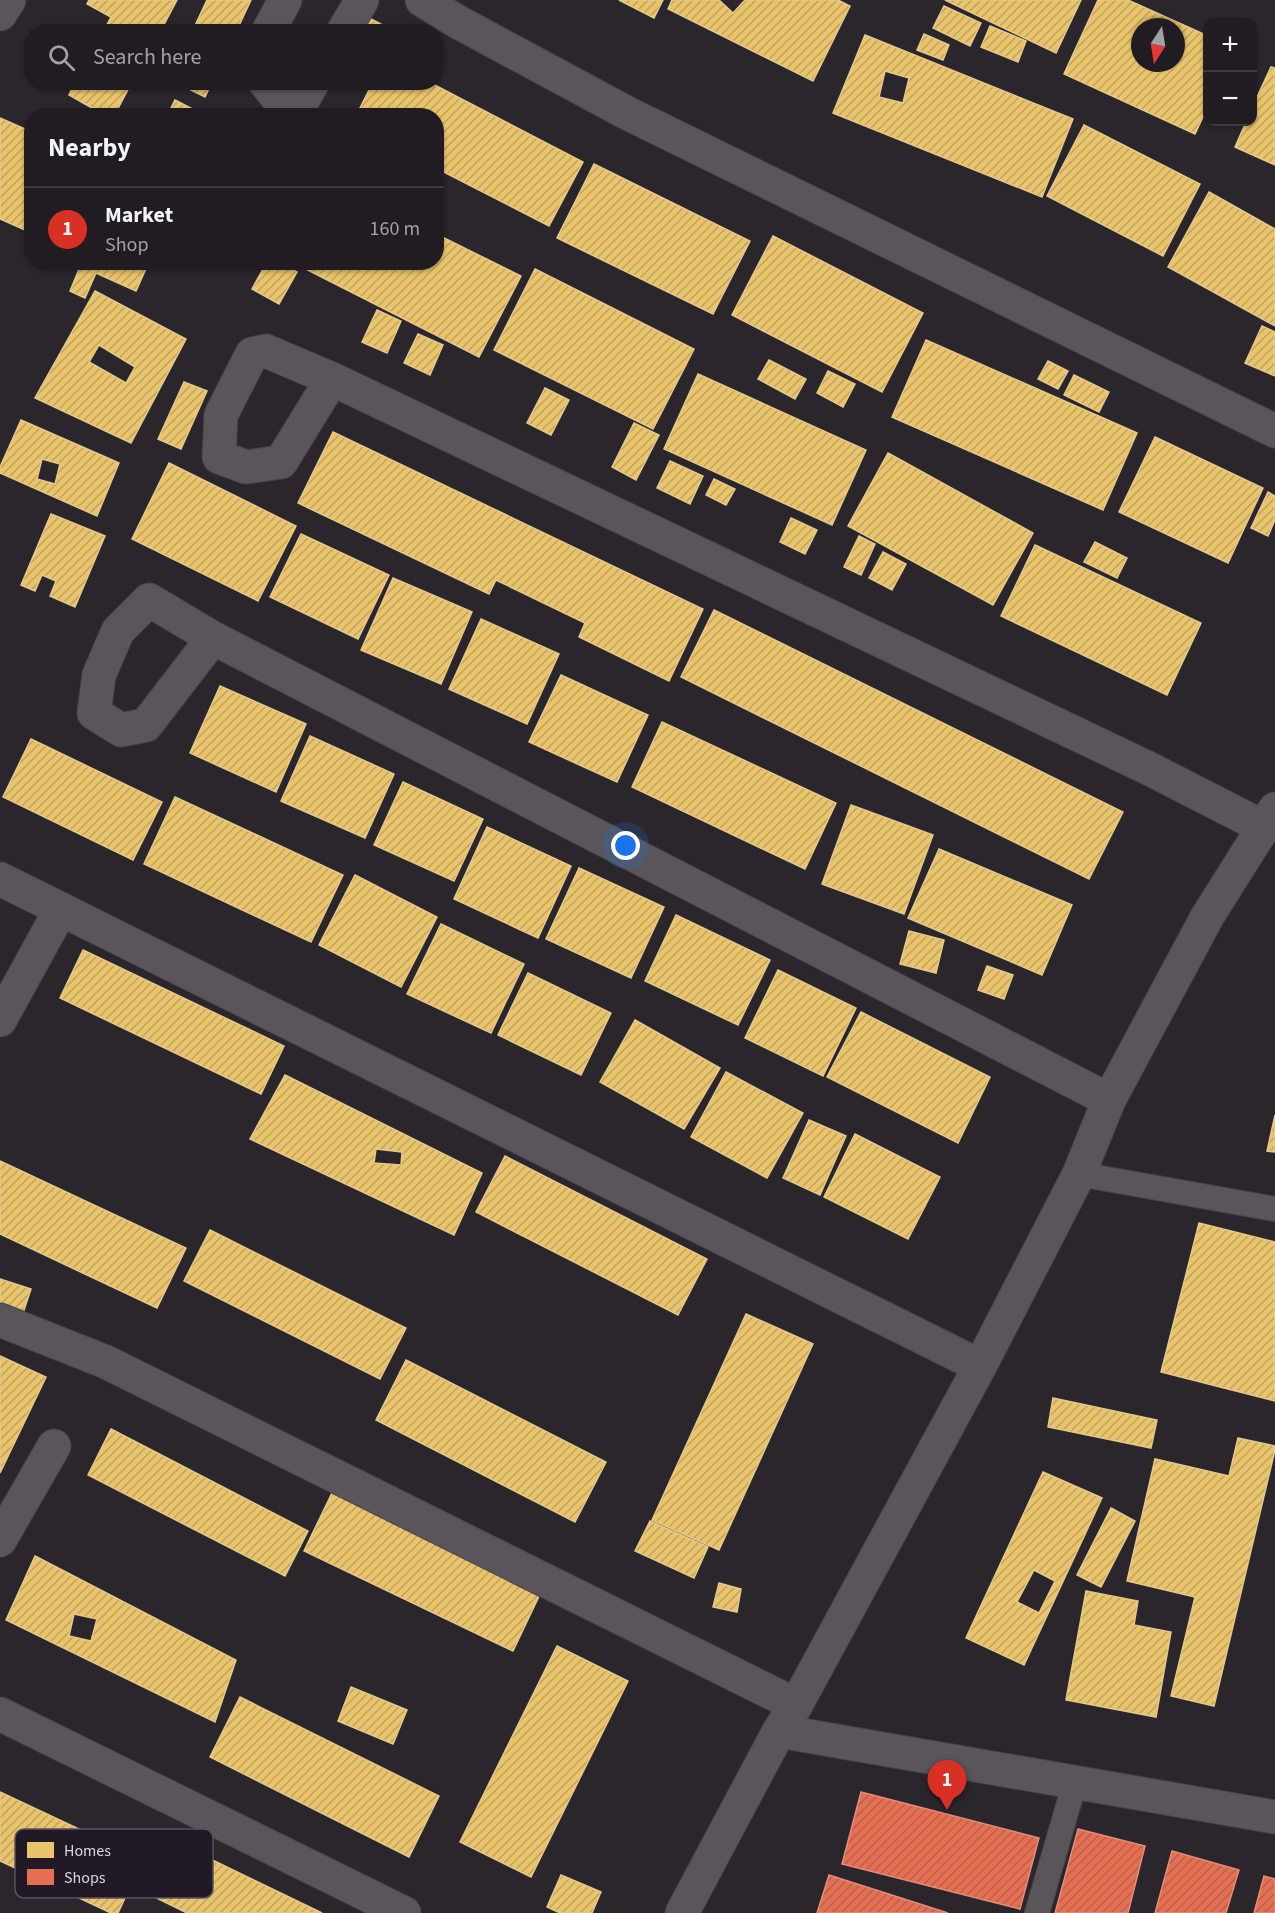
<!DOCTYPE html>
<meta charset="utf-8">
<style>
body{margin:0;font-family:"Source Sans 3",sans-serif;background:#28252a;color:#f1f3f6}
.controls{position:absolute;right:18px;top:18px;display:grid;overflow:hidden;border-radius:12px;box-shadow:0 2px 4px #0004}
.controls button{width:54px;height:54px;display:grid;place-items:center;padding:0;border:0;border-bottom:2px solid #3d3a3f;background:#201c21;color:#f1f3f6;font:30px sans-serif}
.compass{position:absolute;left:1131px;top:18px;width:54px;height:54px;border-radius:50%;background:#201c21;box-shadow:0 2px 4px #0004;rotate:192deg}
.you{position:absolute;left:626px;top:846px;width:21px;height:21px;margin:-15px;border:4px solid #fff;border-radius:50%;background:#1a73e8;box-shadow:0 0 0 9px #1a73e833}
.badge{display:grid;place-items:center;width:39px;height:39px;border-radius:50%;background:#d93025;color:#fff;font-size:20px;font-weight:700}
.pin{position:absolute;translate:-50% -50px;filter:drop-shadow(0 2px 3px #0008)}
.pin::after{content:'';position:absolute;top:32px;width:21px;height:18px;background:inherit;clip-path:polygon(0 0,100% 0,50% 100%)}
.list{margin:0;padding:0;list-style:none}
h2{display:flex;justify-content:space-between;align-items:center;height:78px;margin:0;padding:0 24px;font-size:26px}
h2 small{font-size:20px;font-weight:400;color:#a2a1a5}
.list li{display:grid;grid-template-columns:39px 1fr auto;gap:18px;align-items:center;box-sizing:border-box;height:84px;padding:0 24px;border-top:2px solid #3d3a3f}
.list b{display:block;font-size:22px;white-space:nowrap}
.list p{margin:0;font-size:20px;white-space:nowrap;color:#a2a1a5}
.list em{font-size:20px;font-style:normal;color:#a2a1a5}
.icon{flex:none;width:33px;height:33px;fill:none;stroke:currentColor;stroke-width:2;stroke-linecap:round;stroke-linejoin:round}
.map{position:relative;flex:none;width:1275px;height:1913px;overflow:hidden}
.search{position:absolute;background:#201c21;box-shadow:0 2px 4px #0004;left:24px;top:24px;width:420px;height:66px;display:flex;align-items:center;gap:15px;box-sizing:border-box;padding:0 21px;border-radius:24px;color:#a2a1a5;font-size:22px}
.panel{position:absolute;background:#201c21;box-shadow:0 2px 4px #0004;left:24px;top:108px;width:420px;height:162px;border-radius:24px}
.map>svg:first-child{display:block}
</style>
<div class="map">
<svg width="1275" height="1913" viewBox="0 0 1275 1913">
<defs>
<pattern id="homes-hatch" width="6" height="6" patternUnits="userSpaceOnUse" patternTransform="scale(1.5)"><rect width="6" height="6" fill="#e9c46a"/><path d="M-1 1l2-2M0 6l6-6M5 7l2-2" fill="none" stroke="#bfa360"/></pattern>
<pattern id="shops-hatch" width="6" height="6" patternUnits="userSpaceOnUse" patternTransform="scale(1.5)"><rect width="6" height="6" fill="#e76f51"/><path d="M-1 1l2-2M0 6l6-6M5 7l2-2" fill="none" stroke="#b5614c"/></pattern>
</defs>
<rect width="100%" height="100%" fill="#2b262c"/>
<g fill="url(#homes-hatch)" stroke="#e4c98c" stroke-width="1.5" fill-rule="evenodd">
<polygon points="89,0 177,0 160,32 103,32 111,17 87,4"/>
<polygon points="207,0 251,0 236,32 192,32"/>
<polygon points="619,0 663,0 654,18"/>
<polygon points="672,0 719,0 733,13 745,0 838,0 850,6 813,81 668,9"/>
<polygon points="945,0 1081,0 1056,53"/>
<path d="M1098,0h30l80,36v70l-13,28 -131,-60zM1140,27h36v36h-36z"/>
<polygon points="944,6 981,23 970,46 933,28"/>
<polygon points="367,17 381,24 377,32 359,32"/>
<polygon points="990,26 1026,41 1018,62 981,47"/>
<polygon points="924,34 949,45 943,60 917,50"/>
<path d="M865,35l208,84 -31,78 -209,-84zM885,71l24,7 -6,25 -24,-6z"/>
<polygon points="1271,67 1275,68 1275,165 1235,147 1246,122 1252,122 1252,108"/>
<polygon points="75,82 132,82 114,116 106,116 69,95"/>
<polygon points="175,82 212,82 205,97"/>
<polygon points="373,82 429,82 583,162 549,226 436,168 436,116 356,116"/>
<polygon points="175,100 206,116 167,116"/>
<polygon points="0,118 32,132 32,233 0,219"/>
<polygon points="1084,125 1200,184 1163,256 1047,196"/>
<polygon points="594,164 750,241 713,314 557,238"/>
<polygon points="1209,192 1275,229 1275,326 1168,267"/>
<polygon points="436,234 521,276 479,357 292,262 436,262"/>
<polygon points="773,236 923,313 882,392 732,315"/>
<polygon points="82,262 149,262 136,291 96,273 85,298 70,291"/>
<polygon points="267,262 279,262 297,272 279,304 252,289"/>
<polygon points="535,269 694,349 653,429 494,350"/>
<path d="M95,291l91,48 -55,104 -96,-45zM99,345l36,22 -9,16 -37,-21z"/>
<polygon points="377,310 401,321 387,353 362,342"/>
<polygon points="1262,326 1275,332 1275,376 1245,363"/>
<polygon points="418,334 443,345 430,375 404,363"/>
<polygon points="926,340 1137,433 1103,510 892,417"/>
<polygon points="769,360 806,379 795,399 758,379"/>
<polygon points="1048,361 1068,371 1058,389 1038,379"/>
<polygon points="828,371 855,384 843,407 817,393"/>
<polygon points="698,374 866,450 832,525 664,449"/>
<polygon points="1074,375 1109,392 1099,412 1064,395"/>
<polygon points="184,382 207,391 181,449 158,439"/>
<polygon points="545,388 569,400 551,435 527,423"/>
<path d="M21,420l98,43 -22,53 -97,-43v-6zM42,459l18,5 -5,20 -18,-5z"/>
<polygon points="634,423 659,435 636,480 612,467"/>
<polygon points="333,432 703,609 669,681 579,637 585,623 496,580 489,594 298,503"/>
<polygon points="1155,437 1263,488 1228,563 1119,512"/>
<polygon points="888,453 1033,533 993,605 848,526"/>
<polygon points="670,461 703,476 690,504 657,488"/>
<polygon points="169,463 296,526 258,601 132,539"/>
<polygon points="714,479 735,489 726,505 706,495"/>
<polygon points="1268,492 1275,496 1275,520 1268,536 1251,528"/>
<polygon points="51,514 105,536 75,607 50,596 56,581 42,575 35,591 21,585"/>
<polygon points="791,518 817,530 805,554 780,542"/>
<polygon points="301,534 389,575 358,639 270,597"/>
<polygon points="859,536 875,544 861,575 844,567"/>
<polygon points="1095,542 1127,558 1117,578 1084,562"/>
<polygon points="1035,545 1201,623 1167,695 1001,616"/>
<polygon points="883,552 906,564 892,590 869,578"/>
<polygon points="393,578 472,612 441,684 361,650"/>
<polygon points="714,610 1123,812 1089,879 681,677"/>
<polygon points="481,619 559,654 527,724 449,689"/>
<polygon points="561,675 648,715 617,782 529,742"/>
<polygon points="220,686 306,724 276,792 190,753"/>
<polygon points="662,722 836,803 805,869 632,787"/>
<polygon points="310,736 394,774 365,838 281,801"/>
<polygon points="31,739 162,802 133,860 3,797"/>
<polygon points="403,782 483,819 454,881 374,845"/>
<polygon points="175,797 343,875 311,942 144,864"/>
<polygon points="851,805 933,835 904,914 822,884"/>
<polygon points="487,827 571,866 538,938 454,899"/>
<polygon points="939,849 1072,905 1042,975 908,918"/>
<polygon points="579,868 664,907 631,978 546,939"/>
<polygon points="355,875 437,917 401,987 319,945"/>
<polygon points="676,915 770,960 738,1025 645,981"/>
<polygon points="441,924 524,964 491,1033 407,994"/>
<polygon points="909,931 944,940 936,973 900,964"/>
<polygon points="83,950 284,1046 261,1094 60,998"/>
<polygon points="987,966 1013,975 1004,999 978,990"/>
<polygon points="778,970 856,1008 823,1076 745,1038"/>
<polygon points="528,973 611,1013 581,1075 498,1035"/>
<polygon points="861,1012 990,1077 958,1143 827,1077"/>
<polygon points="635,1020 720,1068 684,1129 600,1082"/>
<polygon points="726,1072 803,1113 767,1178 691,1137"/>
<path d="M285,1075l197,98 -28,62 -204,-96zM376,1149l26,3 -1,13 -27,-2z"/>
<polygon points="1275,1115 1275,1152 1267,1151"/>
<polygon points="809,1120 846,1136 820,1195 783,1178"/>
<polygon points="855,1134 940,1177 908,1239 824,1197"/>
<polygon points="505,1156 707,1259 678,1315 476,1212"/>
<polygon points="0,1161 186,1248 157,1308 0,1234"/>
<polygon points="1199,1223 1275,1242 1275,1401 1161,1372"/>
<polygon points="210,1230 406,1328 380,1379 184,1281"/>
<polygon points="0,1279 31,1289 21,1319 0,1312"/>
<polygon points="746,1314 813,1344 719,1550 652,1520"/>
<polygon points="0,1356 46,1377 0,1473"/>
<polygon points="406,1360 606,1462 575,1522 376,1420"/>
<polygon points="1053,1398 1157,1420 1151,1448 1048,1427"/>
<polygon points="111,1429 308,1531 285,1576 88,1475"/>
<polygon points="1238,1438 1275,1446 1275,1450 1214,1706 1171,1696 1195,1597 1127,1581 1155,1459 1229,1476"/>
<path d="M1043,1472l59,26 -78,167 -58,-27zM1034,1570l21,11 -16,32 -22,-11z"/>
<polygon points="332,1493 541,1592 513,1651 304,1551"/>
<polygon points="1111,1508 1135,1521 1101,1587 1077,1575"/>
<polygon points="650,1521 708,1547 694,1578 635,1551"/>
<path d="M35,1556l201,104 -21,62 -209,-102zM74,1614l23,5 -6,22 -22,-5z"/>
<polygon points="719,1583 741,1589 737,1612 713,1607"/>
<polygon points="1086,1591 1138,1601 1134,1625 1171,1632 1156,1717 1066,1700"/>
<polygon points="557,1646 628,1681 531,1877 460,1842"/>
<polygon points="351,1687 407,1710 393,1744 338,1721"/>
<polygon points="240,1697 439,1796 409,1857 210,1757"/>
<polygon points="0,1792 143,1859 118,1913 111,1913 0,1861"/>
<polygon points="167,1838 322,1913 187,1913 142,1891"/>
<polygon points="561,1875 601,1892 592,1913 560,1913 547,1907"/>
</g>
<g fill="url(#shops-hatch)" stroke="#e38d7b" stroke-width="1.5">
<polygon points="861,1792 1039,1838 1020,1909 842,1864"/>
<polygon points="1078,1829 1145,1846 1128,1913 1055,1913"/>
<polygon points="1172,1851 1239,1870 1226,1913 1155,1913"/>
<polygon points="829,1875 948,1913 817,1913"/>
<polygon points="1264,1876 1275,1879 1275,1913 1254,1913"/>
</g>
<g fill="none" stroke-linecap="round" stroke-linejoin="round">
<g stroke="#474249" stroke-width="26">
<g id="service">
<polyline points="1079,1174 1275,1209"/>
<polyline points="1037,1913 1075,1782"/>
</g>
</g>
<g stroke="#474249" stroke-width="35">
<g id="minor">
<polyline points="422,0 458,22 627,113 1275,431"/>
<polyline points="0,14 9,0"/>
<polyline points="268,32 285,0"/>
<polyline points="343,32 362,0"/>
<polyline points="265,82 283,105 299,107 313,82"/>
<polyline points="332,379 281,462 246,467 219,457 221,415 252,354 266,351 332,379 1150,769 1265,828"/>
<polyline points="213,638 146,725 121,730 94,713 99,675 118,631 149,600 213,638 1109,1100"/>
<polyline points="0,879 980,1366"/>
<polyline points="0,1020 61,909"/>
<polyline points="0,1320 106,1362 796,1705"/>
<polyline points="0,1540 54,1446"/>
<polyline points="0,1714 404,1913"/>
<polyline points="779,1731 1275,1817"/>
<polyline points="682,1913 779,1731 796,1705 980,1366 1079,1174 1109,1100 1207,917 1275,809"/>
</g>
</g>
<use href="#service" stroke="#59555b" stroke-width="24"/>
<use href="#minor" stroke="#59555b" stroke-width="33"/>
</g>
<rect x="15" y="1829" width="198" height="69" rx="9" fill="#221926" stroke="#59515d" stroke-width="1.5"/>
<rect x="27" y="1842" width="27" height="16" fill="#e9c46a"/>
<rect x="27" y="1869" width="27" height="16" fill="#e76f51"/>
<g font-size="16" fill="#dad4dd">
<text x="64" y="1856">Homes</text>
<text x="64" y="1883">Shops</text>
</g>
</svg>
<div class="controls">
<button>+</button>
<button>−</button>
</div>
<svg class="compass" viewBox="-18 -18 36 36"><path d="M0-13l5 13h-10z" fill="#e53935"/><path d="M0 13l5-13h-10z" fill="#a2a1a5"/></svg>
<div class="you"></div>
<div class="pin badge" style="left:947px;top:1810px">1</div>
<div class="search"><svg class="icon" aria-label="search" viewBox="0 0 24 24"><circle cx="10" cy="10" r="6"/><path d="M15 15l6 6"/></svg>Search here</div>
<section class="panel">
<h2>Nearby<small></small></h2>
<ul class="list">
<li><span class="badge">1</span><div><b>Market</b><p>Shop</p></div><em>160 m</em></li>
</ul>
</section>
</div>
